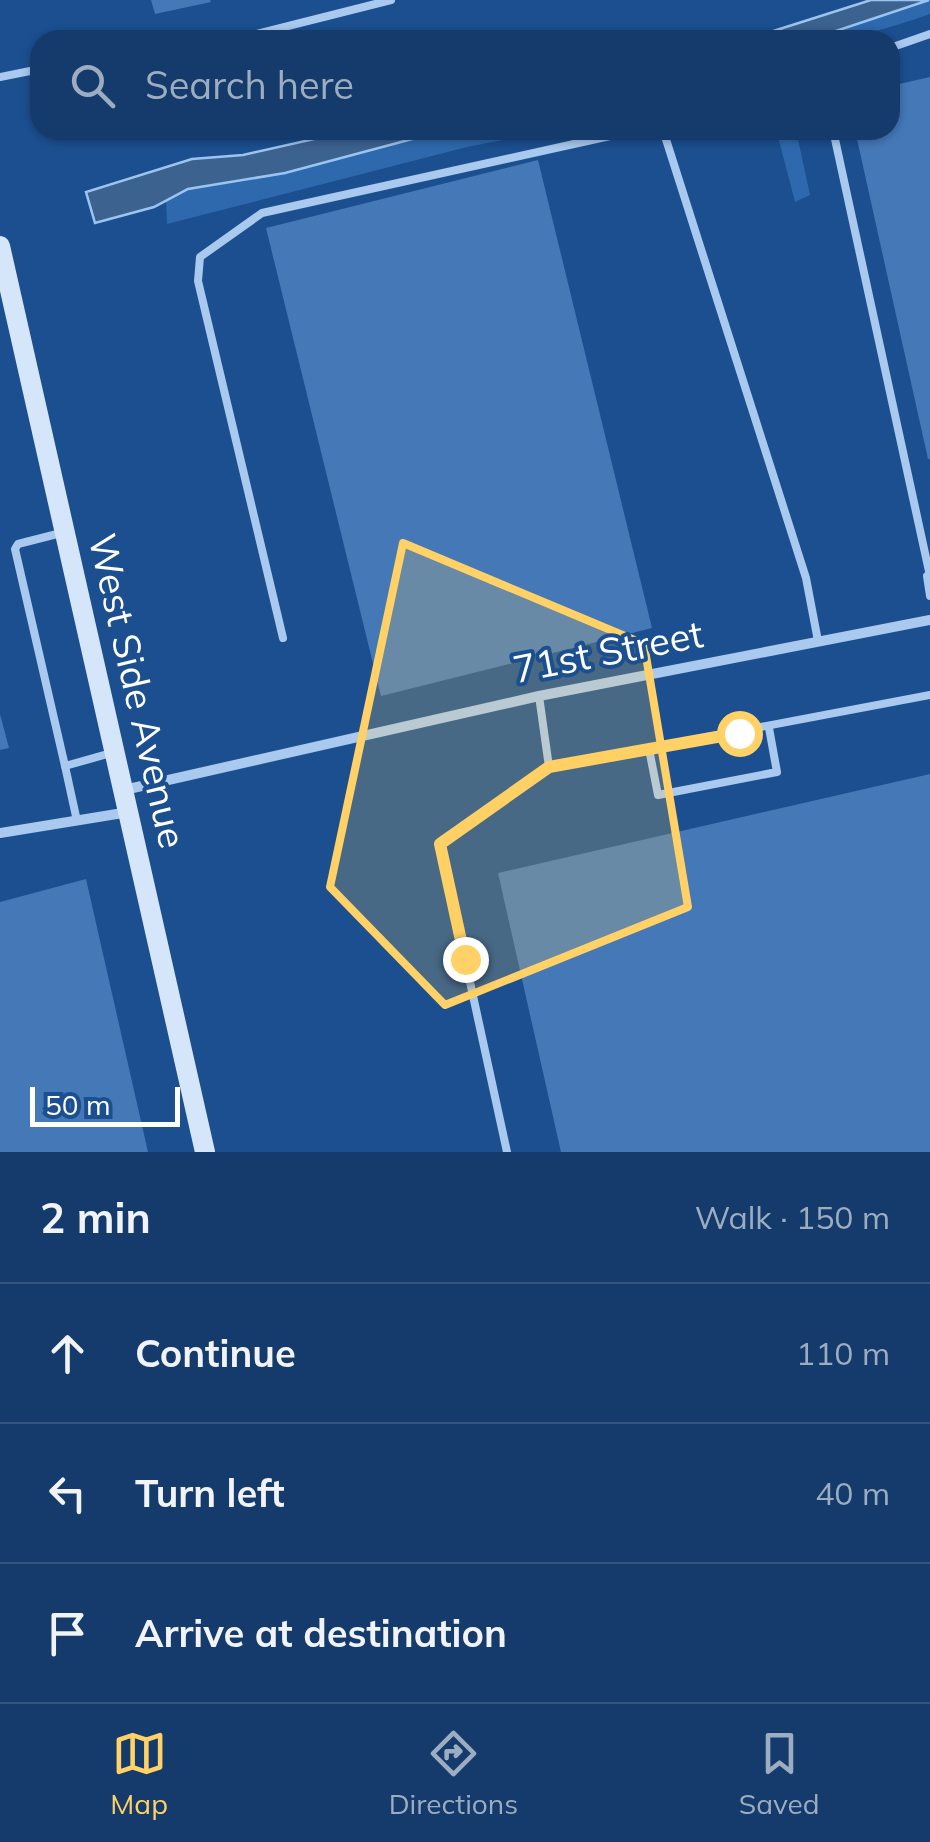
<!DOCTYPE html>
<meta charset="utf-8">
<style>
body{margin:0;font-family:Mulish,sans-serif;background:#1d4271;color:#f1f3f6}
.scale{position:absolute;left:30px;bottom:25px;width:150px;box-sizing:border-box;padding-left:10px;border:5px solid #fff;border-top:0;font-size:28px;line-height:35px;white-space:nowrap;color:#fff;-webkit-text-stroke:8px #1b4f8f;paint-order:stroke}
.stop{position:absolute;width:30px;height:30px;margin:-22px;border:8px solid #ffd166;border-radius:50%;background:#fff}
.stop.end{background:#ffd166;border-color:#fff;box-shadow:0 2px 10px #0008}
.list{margin:0;padding:0;list-style:none}
h2{display:flex;justify-content:space-between;align-items:center;height:130px;margin:0;padding:0 40px;font-size:42px}
h2 small{font-size:32px;font-weight:400;color:#9dadc1}
.list li{display:grid;grid-template-columns:65px 1fr auto;gap:30px;align-items:center;box-sizing:border-box;height:140px;padding:0 40px;border-top:2px solid #33557e}
.list b{display:block;font-size:38px;white-space:nowrap}
.list em{font-size:32px;font-style:normal;color:#9dadc1}
.icon{flex:none;width:55px;height:55px;fill:none;stroke:currentColor;stroke-width:2;stroke-linecap:round;stroke-linejoin:round}
.map{position:relative;flex:none;width:930px;height:1152px;overflow:hidden}
.search{position:absolute;background:#143b6b;box-shadow:0 2px 8px #0004;left:30px;right:30px;top:30px;height:110px;display:flex;align-items:center;gap:25px;box-sizing:border-box;padding:0 35px;border-radius:30px;color:#9dadc1;font-size:38px}
.sheet{height:550px;background:#143b6b}
nav{display:flex;justify-content:space-around;align-items:center;box-sizing:border-box;height:140px;border-top:2px solid #33557e;background:#143b6b;font-size:28px;color:#9dadc1}
nav a{display:grid;justify-items:center;gap:5px}
nav .on{color:#ffd166}
.map>svg:first-child{display:block}
</style>
<div class="map">
<svg width="930" height="1152" viewBox="0 0 930 1152">
<rect width="100%" height="100%" fill="#1b4f8f"/>
<g fill="#2e69ad">
<path d="M930,0v14c-40,14 -80,26 -121,26z"/>
<polygon points="446,130 554,130 467,147 167,224 166,200 188,189 285,173"/>
<polygon points="726,130 796,130 810,195 795,202 777,133 727,140"/>
</g>
<g fill="#3c6290" stroke="#9cc4f0" stroke-width="2.5">
<polygon points="871,0 929,0 809,40 745,40"/>
<polygon points="354,130 446,130 285,173 188,189 154,207 95,223 86,192 192,159 243,155"/>
</g>
<g fill="#4478b7">
<polygon points="151,0 210,0 211,2 155,14"/>
<polygon points="930,77 930,459 928,459 855,130 890,130 890,86"/>
<polygon points="538,160 652,628 381,696 266,228"/>
<polygon points="0,714 9,748 0,750"/>
<polygon points="930,774 930,1152 561,1152 498,873"/>
<polygon points="86,879 148,1152 0,1152 0,902"/>
</g>
<g fill="none" stroke-linecap="round" stroke-linejoin="round">
<g stroke="#a9c9ee" stroke-width="8">
<polyline points="233,40 391,0"/>
<polyline points="890,48 930,34"/>
<polyline points="0,77 40,69"/>
<polyline points="663,130 806,578 818,641"/>
<polyline points="833,130 930,576"/>
<polyline points="61,533 18,544 15,549 65,766 111,753"/>
<polyline points="927,576 930,596"/>
<polyline points="283,638 198,281 200,257 262,213 637,130"/>
<polyline points="539,696 549,767"/>
<polyline points="649,749 658,795 777,772 769,728"/>
<polyline points="65,766 77,821"/>
<polyline points="507,1152 440,844 549,767 930,695"/>
</g>
<g stroke="#a9c9ee" stroke-width="10">
<polyline points="124,790 539,696 930,620"/>
<polyline points="0,833 129,812"/>
</g>
<polyline stroke="#d6e6fa" stroke-width="20" points="0,246 205,1152"/>
</g>
<g fill="none" stroke-linecap="round" stroke-linejoin="round">
<polyline stroke="#ffd166" stroke-width="12" points="465,959 440,844 549,767 739,733"/>
</g>
<path fill="#ffd166" fill-opacity="0.2" stroke="#ffd166" stroke-width="8" stroke-linejoin="round" d="M403,543l241,101 44,263 -243,98 -115,-118z"/>
<g text-anchor="middle" stroke-width="8" stroke-linejoin="round" paint-order="stroke">
<g font-size="38" fill="#fff" stroke="#1b4f8f">
<text transform="translate(608 652) rotate(-11)" y="13">71st Street</text>
<text transform="translate(137 691) rotate(77)" y="13">West Side Avenue</text>
</g>
</g>
</svg>
<div class="scale">50 m</div>
<div class="stop" style="left:739px;top:733px"></div>
<div class="stop end" style="left:465px;top:959px"></div>
<div class="search"><svg class="icon" aria-label="search" viewBox="0 0 24 24"><circle cx="10" cy="10" r="6"/><path d="M15 15l6 6"/></svg>Search here</div>
</div>
<section class="sheet">
<h2>2 min<small>Walk · 150 m</small></h2>
<ul class="list">
<li><svg class="icon" aria-label="ahead" viewBox="0 0 24 24"><path d="M12 20V5M6 11l6-6 6 6"/></svg><div><b>Continue</b></div><em>110 m</em></li>
<li><svg class="icon" aria-label="left" viewBox="0 0 24 24"><path d="M17 20v-9H6M10 6l-5 5 5 5"/></svg><div><b>Turn left</b></div><em>40 m</em></li>
<li><svg class="icon" aria-label="arrive" viewBox="0 0 24 24"><path d="M6 21V4h12l-3 4 3 4H6"/></svg><div><b>Arrive at destination</b></div></li>
</ul>
</section>
<nav>
<a class="on"><svg class="icon" aria-label="map" viewBox="0 0 24 24"><path d="M3 6l6-2 6 2 6-2v14l-6 2-6-2-6 2zM9 4v14M15 6v14"/></svg>Map</a>
<a><svg class="icon" aria-label="directions" viewBox="0 0 24 24"><path d="M12 3l9 9-9 9-9-9zM9 14v-3h6M13 9l2 2-2 2"/></svg>Directions</a>
<a><svg class="icon" aria-label="saved" viewBox="0 0 24 24"><path d="M7 4h10v16l-5-4-5 4z"/></svg>Saved</a>
</nav>
